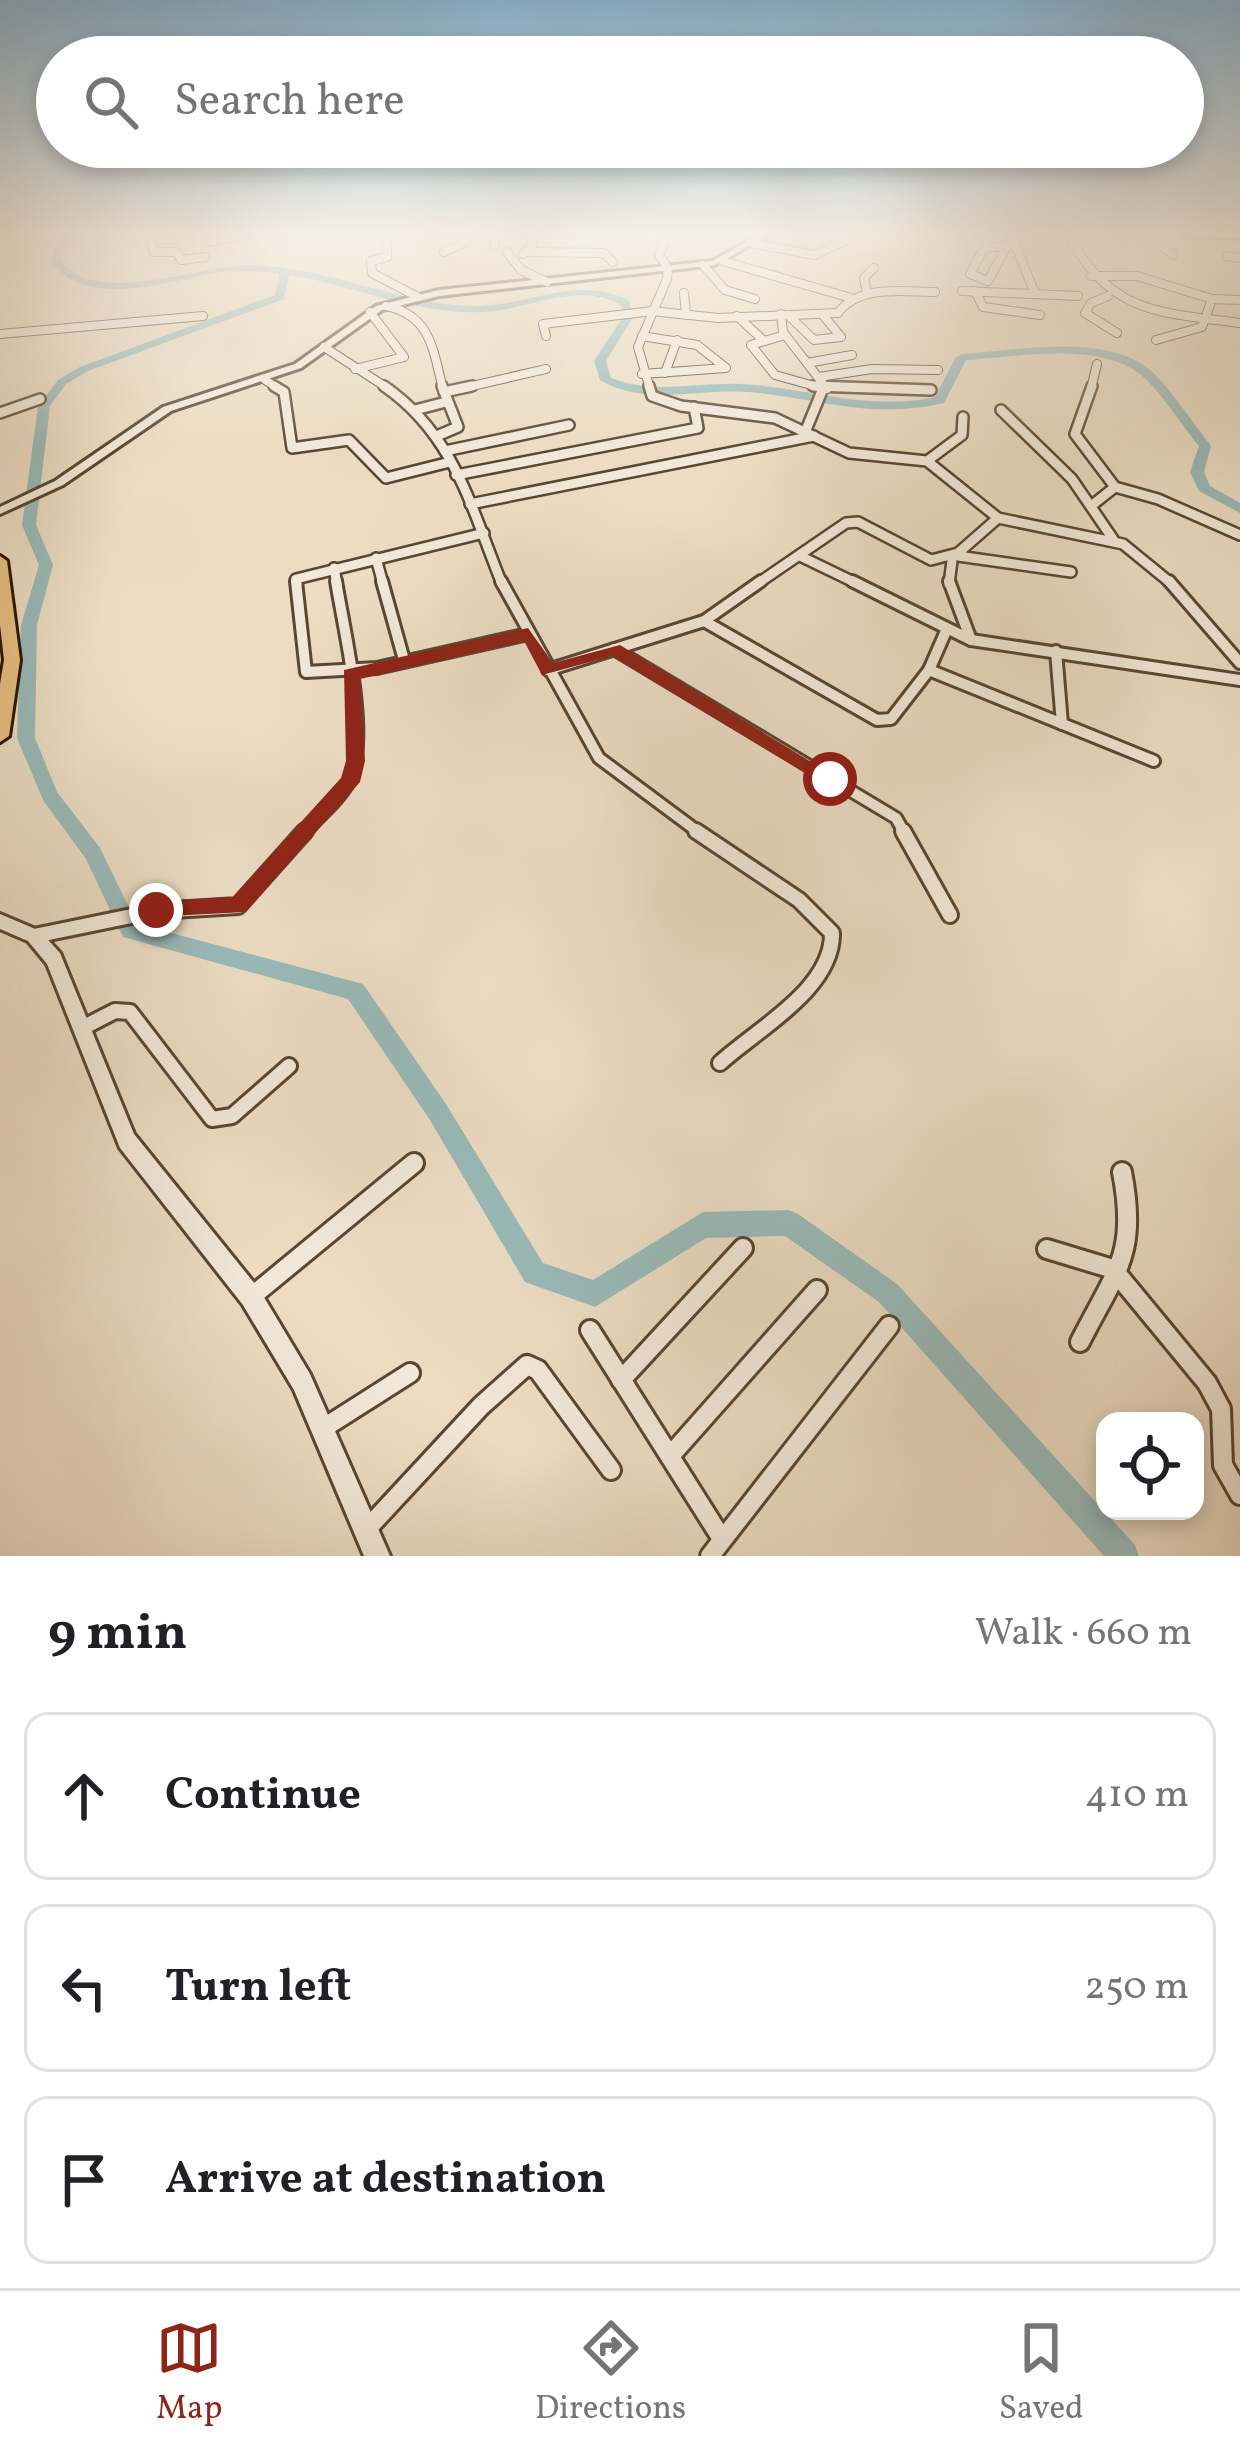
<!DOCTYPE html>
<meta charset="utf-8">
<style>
body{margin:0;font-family:Vollkorn,serif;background:#f2f2f2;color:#202124}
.controls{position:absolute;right:36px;bottom:36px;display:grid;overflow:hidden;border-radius:24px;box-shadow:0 6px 18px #0003}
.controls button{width:108px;height:108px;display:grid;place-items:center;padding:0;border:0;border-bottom:3px solid #e0e0e0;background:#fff;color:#202124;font:60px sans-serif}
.stop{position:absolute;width:36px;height:36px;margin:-27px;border:9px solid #8f2418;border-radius:50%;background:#fff}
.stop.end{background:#8f2418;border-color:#fff;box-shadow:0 3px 12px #0008}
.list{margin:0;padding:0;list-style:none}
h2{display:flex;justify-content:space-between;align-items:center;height:156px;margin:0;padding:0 48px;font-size:51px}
h2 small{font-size:39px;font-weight:400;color:#757577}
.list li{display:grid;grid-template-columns:78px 1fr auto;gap:36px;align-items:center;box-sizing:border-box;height:168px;margin:0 24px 24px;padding:0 24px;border:3px solid #e0e0e0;border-radius:24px}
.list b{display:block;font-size:45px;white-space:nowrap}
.list em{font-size:39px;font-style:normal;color:#757577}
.icon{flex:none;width:66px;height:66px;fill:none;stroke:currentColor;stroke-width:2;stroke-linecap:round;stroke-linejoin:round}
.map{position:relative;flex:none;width:1240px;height:1556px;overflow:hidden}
.search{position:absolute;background:#fff;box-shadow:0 6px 18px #0003;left:36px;right:36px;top:36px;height:132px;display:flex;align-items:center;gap:30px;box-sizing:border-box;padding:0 42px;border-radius:66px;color:#757577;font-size:45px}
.sheet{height:732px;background:#fff}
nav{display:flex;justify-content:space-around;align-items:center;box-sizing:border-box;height:168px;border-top:3px solid #e0e0e0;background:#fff;font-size:33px;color:#757577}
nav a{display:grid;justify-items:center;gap:6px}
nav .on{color:#8f2418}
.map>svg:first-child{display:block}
</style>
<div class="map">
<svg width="1240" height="1556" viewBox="0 0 1240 1556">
<rect width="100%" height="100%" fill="#ebdcc3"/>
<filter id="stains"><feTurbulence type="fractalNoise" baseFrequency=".00167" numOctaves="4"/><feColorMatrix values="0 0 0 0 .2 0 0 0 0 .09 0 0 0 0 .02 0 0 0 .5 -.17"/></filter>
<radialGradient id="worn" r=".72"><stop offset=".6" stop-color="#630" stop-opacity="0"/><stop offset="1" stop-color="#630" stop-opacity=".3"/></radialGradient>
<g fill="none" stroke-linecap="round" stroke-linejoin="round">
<path fill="#99bab9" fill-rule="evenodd" d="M62,233h9l-11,27c34,46 129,9 177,6 81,-5 156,38 237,40 53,1 102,-32 154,-6l6,15 -28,46 5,17c42,17 86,4 130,6 66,3 127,28 194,13l21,-40 6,-3c54,-4 142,-21 187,15 17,14 45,55 60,74l2,3 -7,26 6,14 30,17v10l-41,-22 -9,-19 9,-26c-16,-19 -41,-58 -59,-72 -43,-33 -123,-17 -174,-14l-22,43c-74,17 -124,-5 -196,-11 -48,-4 -104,15 -148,-12l-6,-19 30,-46 -4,-11c-45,-23 -92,6 -138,8 -66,3 -129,-27 -193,-37l-5,24 -196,72 -22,13 -16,22 -14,119 17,40 -16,60 -2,113 22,54 43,56 37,76 226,60 83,120 97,159 50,17 110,-68 86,-2 9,4 99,70 238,261 4,11h-35l-225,-254 -94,-66 -79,2 -111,69 -70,-25 -95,-162 -82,-121 -225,-62 -37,-78 -43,-59 -26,-62 4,-113 18,-60 -17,-40 16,-119 20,-26 22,-13 195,-72 5,-21c-19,-3 -38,-4 -58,-2 -52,7 -134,41 -172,-12z"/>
<g stroke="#594632" stroke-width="10">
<g id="minor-far4">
<polyline points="149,233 154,252 177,252 181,260 205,257"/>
<polyline points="386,233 387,257 371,261 372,273 418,297"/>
<polyline points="493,233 495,245"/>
<polyline points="611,233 620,233"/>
<polyline points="1011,233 1035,294"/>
<path d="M1067,233c44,81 89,79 173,90"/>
<polyline points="1147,233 1173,255"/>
<polyline points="209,242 252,233"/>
<polyline points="751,243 815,255 848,239 812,233"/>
<polyline points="1006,248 988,281 970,274 984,248 1015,245"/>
<polyline points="444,252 465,242 466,233"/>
<polyline points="507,252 521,270 547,282"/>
<polyline points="526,252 604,253 613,262"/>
<polyline points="523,254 533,245 529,233"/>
<polyline points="1227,256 1240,258"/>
<polyline points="723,261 851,298"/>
<polyline points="703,265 725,290 755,299"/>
<polyline points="1091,276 1137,276 1212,299"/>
<polyline points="962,291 1078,296"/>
<polyline points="975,291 983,307 1040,315"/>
<polyline points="684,293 686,315"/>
<polyline points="867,293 864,278 874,268"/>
<polyline points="1108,296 1091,303 1085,313 1117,333"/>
<path d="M386,306c45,9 47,44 57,83"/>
<path d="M652,311l66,7 120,-5c22,-29 64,-21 97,-21"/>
<polyline points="781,314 783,332 827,389"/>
<polyline points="788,315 814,340 841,337 822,314"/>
<polyline points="737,316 763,340"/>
<polyline points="0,334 203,316"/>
<polyline points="785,335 751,345 775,375 825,389"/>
<polyline points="546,336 543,324 653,311"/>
<polyline points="642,336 697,345 726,368 642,374"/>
<polyline points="1156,340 1202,327 1212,299 1240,300"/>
<polyline points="324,347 389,389"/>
<polyline points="807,363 852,355"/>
<polyline points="355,369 404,357 370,312"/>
<polyline points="665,373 677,340"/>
<polyline points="819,377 872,369 938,370"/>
<polyline points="265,380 279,389"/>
<polyline points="459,389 546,369"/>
<polyline points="650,389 638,347 667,279 668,268 659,255 664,241 658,233"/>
<polyline points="1091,389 1097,364"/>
</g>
</g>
<g stroke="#594632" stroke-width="14">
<g id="minor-far3">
<polyline points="274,386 284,392 292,448 349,440 386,478 450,462"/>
<path d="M384,386c71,49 87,122 118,198"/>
<polyline points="649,386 652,396 681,406 775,418 849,453 927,461 998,518 1123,544 1172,584"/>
<polyline points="813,386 931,390"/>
<polyline points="444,392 472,386"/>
<polyline points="415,410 446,402"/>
<polyline points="1001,410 1072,479 1113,539"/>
<polyline points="0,413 40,399"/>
<polyline points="806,430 824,386"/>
<polyline points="439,435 458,427 442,386"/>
<polyline points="445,451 569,425"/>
<polyline points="927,461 962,435 963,417"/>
<polyline points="456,475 698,428 694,407"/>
<polyline points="1115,487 1158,499 1240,535"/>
<polyline points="470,504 814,436"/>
<polyline points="1091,506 1115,487 1075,434 1092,386"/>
<polyline points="800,556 858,584"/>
<polyline points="958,556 1071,572"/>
<polyline points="376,558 383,584"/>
<polyline points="334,568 337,584"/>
<polyline points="297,584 296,579 484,533"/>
<polyline points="757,584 846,523 858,522 931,560 958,553 998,518"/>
<polyline points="949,584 952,561"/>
</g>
</g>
<g stroke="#594632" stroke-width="16">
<g id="minor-far2">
<polyline points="296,581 306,672 377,668 528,634"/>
<polyline points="382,581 404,660"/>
<polyline points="501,581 599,758 701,834"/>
<polyline points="852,581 971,640"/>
<polyline points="949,581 971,640 1240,680"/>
<polyline points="1169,581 1240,663"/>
<polyline points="704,621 877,720 891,719 929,670"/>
<polyline points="946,631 929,670 1154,761"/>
<polyline points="614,649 896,818 905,834"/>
<polyline points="1056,651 1062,724"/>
<polyline points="548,670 704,621 761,581"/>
<path d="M302,834c15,-16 41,-37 49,-57 18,-46 -7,-146 -15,-196"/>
</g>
</g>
<g stroke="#594632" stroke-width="20">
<g id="minor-far1">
<path d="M696,831l103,69 33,33c1,56 -75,96 -112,130"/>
<polyline points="903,831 950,915"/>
<polyline points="34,936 156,911 238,906 305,831"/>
<polyline points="84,1027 115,1011 130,1012 212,1119 232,1116 289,1066"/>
</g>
</g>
<g stroke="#594632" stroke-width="24">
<g id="minor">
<polyline points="1047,1249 1113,1269 1207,1383 1221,1409 1223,1465 1240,1495"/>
<polyline points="251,1297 414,1163"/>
<polyline points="590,1330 722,1539"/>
<path d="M1080,1342c36,-71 58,-88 42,-170"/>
<polyline points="621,1380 743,1248"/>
<polyline points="322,1429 410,1373"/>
<polyline points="670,1456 817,1290"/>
<polyline points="365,1531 481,1406 527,1365 538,1370 611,1470"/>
<polyline points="710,1556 889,1326"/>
</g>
</g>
<g stroke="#594632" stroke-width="6">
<g id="tertiary">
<polygon points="762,233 772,233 715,265 439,296 382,310 301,368 171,411 63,485 0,514 0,507 55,481 163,407 295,364 376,306 439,290 713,261"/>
<polygon points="0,914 40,931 60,953 134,1134 259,1289 310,1374 390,1556 364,1556 294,1390 243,1305 120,1148 47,964 28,941 0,929"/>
</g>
</g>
<g stroke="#281401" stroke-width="6">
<polygon id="secondary" points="1181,233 1240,233 1240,238 1185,236"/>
</g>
<g stroke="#281401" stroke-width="6">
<polygon id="primary" points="0,556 7,561 20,660 9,736 0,742 0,684 4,660 0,625"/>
</g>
<use href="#minor-far4" stroke="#f2e8d8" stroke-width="8"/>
<use href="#minor-far3" stroke="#f2e8d8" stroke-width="9"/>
<use href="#minor-far2" stroke="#f2e8d8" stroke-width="10"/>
<use href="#minor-far1" stroke="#f2e8d8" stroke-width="14"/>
<use href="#minor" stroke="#f2e8d8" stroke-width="18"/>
<use href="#tertiary" fill="#f2e8d8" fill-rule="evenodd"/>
<use href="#secondary" fill="#f2e8d8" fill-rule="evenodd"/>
<use href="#primary" fill="#e6be82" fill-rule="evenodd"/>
</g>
<linearGradient id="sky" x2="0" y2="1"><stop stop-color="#88b6d5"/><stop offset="0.52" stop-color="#f6efe4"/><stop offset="1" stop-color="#f6efe4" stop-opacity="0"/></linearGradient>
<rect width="1240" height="451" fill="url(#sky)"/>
<polygon fill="#8f2418" points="528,628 553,663 620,645 839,779 836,784 823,784 612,656 542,675 524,641 360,679 365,761 360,782 246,912 148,917 148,904 156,901 233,897 341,778 346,761 344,670"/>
<rect width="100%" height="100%" filter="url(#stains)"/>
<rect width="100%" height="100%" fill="url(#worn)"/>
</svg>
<div class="controls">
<button><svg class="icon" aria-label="locate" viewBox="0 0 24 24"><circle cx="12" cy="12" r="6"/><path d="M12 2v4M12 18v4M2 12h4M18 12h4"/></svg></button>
</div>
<div class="stop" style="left:830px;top:779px"></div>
<div class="stop end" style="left:156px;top:910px"></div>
<div class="search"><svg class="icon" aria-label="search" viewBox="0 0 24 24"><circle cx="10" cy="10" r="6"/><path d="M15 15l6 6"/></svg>Search here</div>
</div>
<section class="sheet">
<h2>9 min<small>Walk · 660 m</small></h2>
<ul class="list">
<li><svg class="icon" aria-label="ahead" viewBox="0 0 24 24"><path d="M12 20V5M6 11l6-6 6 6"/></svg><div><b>Continue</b></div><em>410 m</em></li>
<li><svg class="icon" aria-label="left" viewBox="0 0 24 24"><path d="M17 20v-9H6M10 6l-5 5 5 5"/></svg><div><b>Turn left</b></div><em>250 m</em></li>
<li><svg class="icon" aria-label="arrive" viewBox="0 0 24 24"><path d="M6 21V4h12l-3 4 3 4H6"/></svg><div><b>Arrive at destination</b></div></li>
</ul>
</section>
<nav>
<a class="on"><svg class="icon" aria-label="map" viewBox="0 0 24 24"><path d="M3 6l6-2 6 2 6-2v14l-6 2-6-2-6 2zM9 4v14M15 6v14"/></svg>Map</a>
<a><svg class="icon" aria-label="directions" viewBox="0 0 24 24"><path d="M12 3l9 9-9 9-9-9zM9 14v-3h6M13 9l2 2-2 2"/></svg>Directions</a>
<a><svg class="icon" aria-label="saved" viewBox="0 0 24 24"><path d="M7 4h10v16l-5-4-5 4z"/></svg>Saved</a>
</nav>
